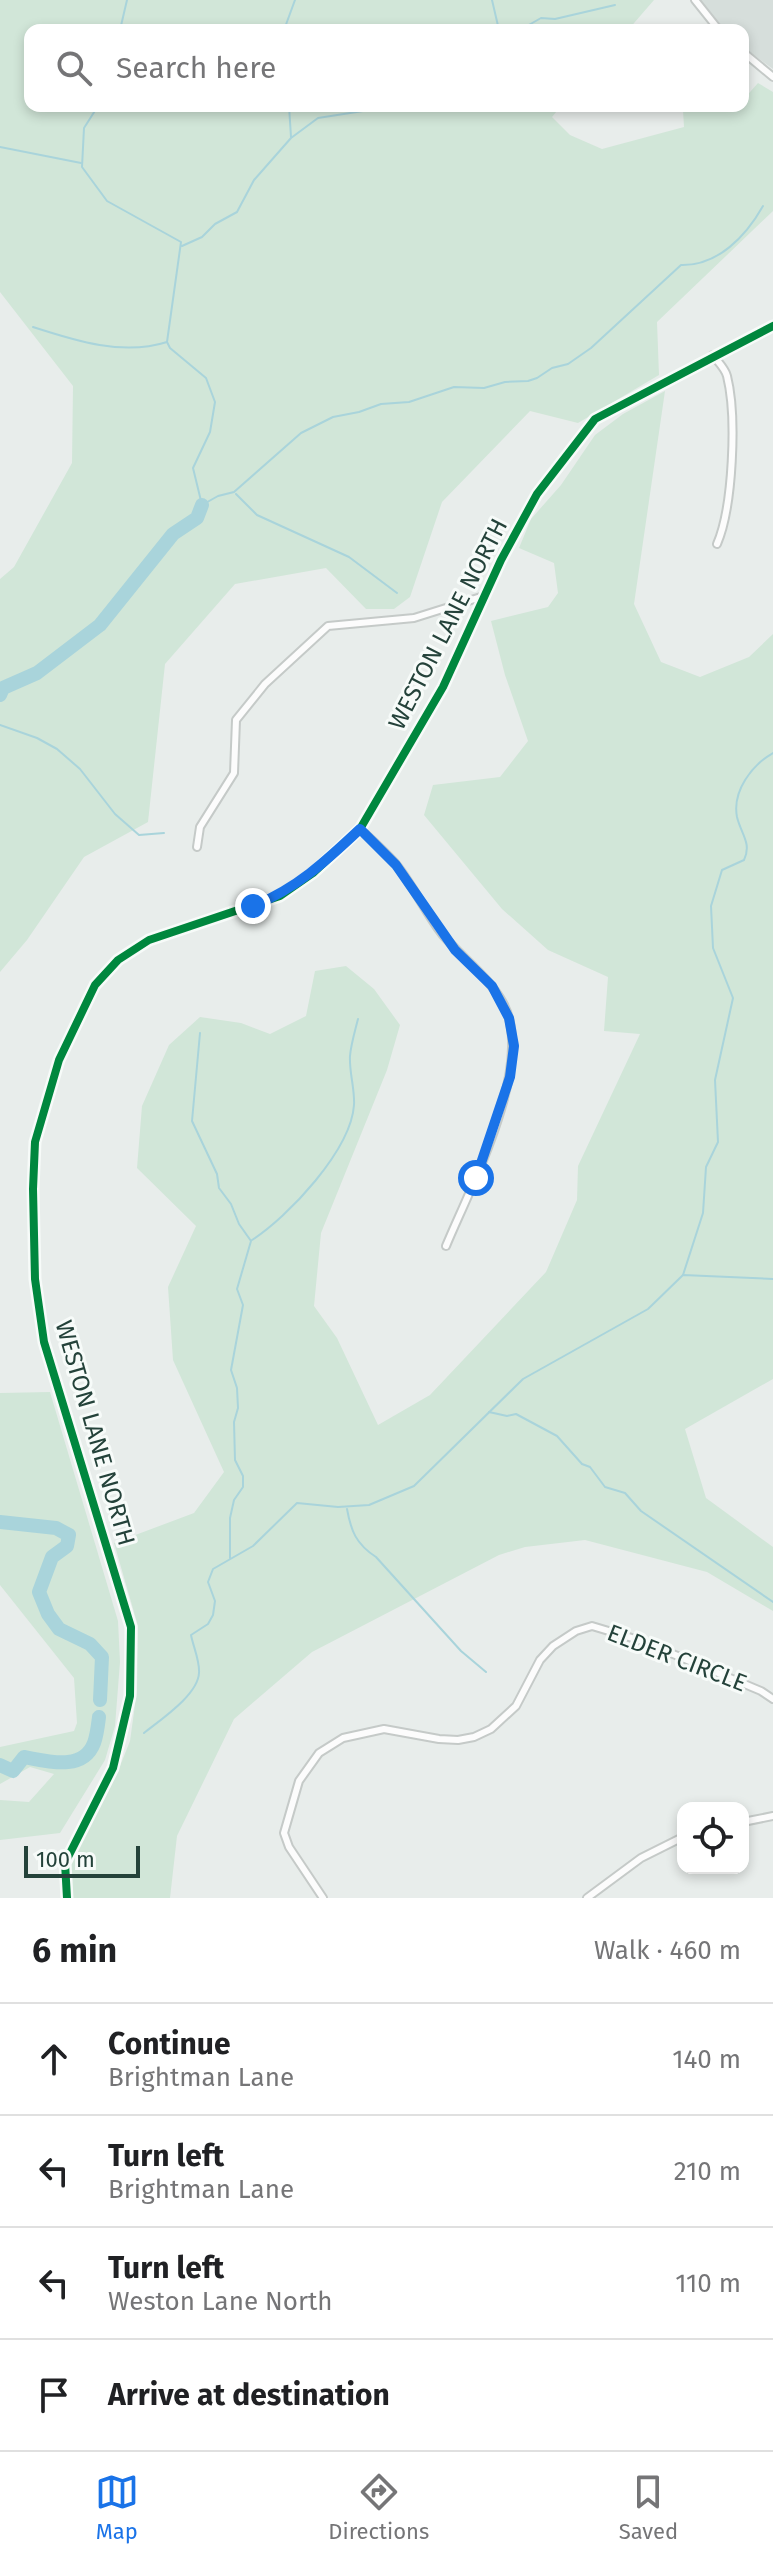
<!DOCTYPE html>
<meta charset="utf-8">
<style>
body{margin:0;font-family:"Fira Sans",sans-serif;background:#f6f6f6;color:#202124}
.controls{position:absolute;right:24px;bottom:24px;display:grid;overflow:hidden;border-radius:16px;box-shadow:0 4px 12px #0003}
.controls button{width:72px;height:72px;display:grid;place-items:center;padding:0;border:0;border-bottom:2px solid #e0e0e0;background:#fff;color:#202124;font:40px sans-serif}
.scale{position:absolute;left:24px;bottom:20px;width:116px;box-sizing:border-box;padding-left:8px;border:4px solid #24423a;border-top:0;font-size:22px;line-height:28px;white-space:nowrap;color:#24423a;-webkit-text-stroke:6px #f7fbf9;paint-order:stroke}
.stop{position:absolute;width:24px;height:24px;margin:-18px;border:6px solid #1a73e8;border-radius:50%;background:#fff}
.stop.end{background:#1a73e8;border-color:#fff;box-shadow:0 2px 8px #0008}
.list{margin:0;padding:0;list-style:none}
h2{display:flex;justify-content:space-between;align-items:center;height:104px;margin:0;padding:0 32px;font-size:34px}
h2 small{font-size:26px;font-weight:400;color:#757577}
.list li{display:grid;grid-template-columns:52px 1fr auto;gap:24px;align-items:center;box-sizing:border-box;height:112px;padding:0 32px;border-top:2px solid #e0e0e0}
.list b{display:block;font-size:30px;white-space:nowrap}
.list p{margin:0;font-size:26px;white-space:nowrap;color:#757577}
.list em{font-size:26px;font-style:normal;color:#757577}
.icon{flex:none;width:44px;height:44px;fill:none;stroke:currentColor;stroke-width:2;stroke-linecap:round;stroke-linejoin:round}
.map{position:relative;flex:none;width:773px;height:1898px;overflow:hidden}
.search{position:absolute;background:#fff;box-shadow:0 4px 12px #0003;left:24px;right:24px;top:24px;height:88px;display:flex;align-items:center;gap:20px;box-sizing:border-box;padding:0 28px;border-radius:16px;color:#757577;font-size:30px}
.sheet{height:552px;background:#fff}
nav{display:flex;justify-content:space-around;align-items:center;box-sizing:border-box;height:112px;border-top:2px solid #e0e0e0;background:#fff;font-size:22px;color:#757577}
nav a{display:grid;justify-items:center;gap:4px}
nav .on{color:#1a73e8}
.map>svg:first-child{display:block}
</style>
<div class="map">
<svg width="773" height="1898" viewBox="0 0 773 1898">
<rect width="100%" height="100%" fill="#e8edeb"/>
<polygon fill="#d6dedb" points="699,0 773,0 773,69 743,47 743,30 725,30"/>
<g fill="#d1e6d8">
<polygon points="0,0 654,0 628,30 30,30 30,106 561,106 552,117 570,135 602,149 684,127 683,110 727,109 743,106 743,100 758,83 773,92 773,211 657,322 659,375 578,423 530,411 442,502 410,597 394,609 366,609 326,568 235,584 165,664 148,822 84,857 27,940 0,972 0,579 14,567 72,463 73,386 0,292"/>
<polygon points="665,391 634,604 661,662 700,677 749,657 773,634 773,1379 685,1429 706,1498 773,1547 773,1611 707,1572 585,1540 525,1547 499,1555 312,1652 234,1719 177,1836 170,1898 71,1898 69,1866 118,1771 130,1741 137,1690 138,1626 114,1543 194,1513 224,1472 173,1360 168,1287 196,1226 137,1168 142,1106 169,1045 200,1017 241,1023 270,1034 306,1016 315,971 346,966 374,989 400,1025 387,1070 321,1233 314,1306 337,1338 378,1425 430,1395 546,1272 577,1200 578,1166 640,1034 604,1031 608,977 548,950 502,909 424,815 433,785 500,777 528,741 505,675 491,621 548,607 558,593 554,563 519,548 531,519 561,485 595,435 623,414"/>
<polygon points="50,1392 118,1621 120,1662 115,1726 105,1760 60,1833 0,1840 0,1800 29,1802 54,1774 30,1767 0,1784 0,1747 74,1731 77,1723 74,1678 0,1585 0,1393"/>
</g>
<g fill="none" stroke-linecap="round" stroke-linejoin="round">
<g stroke="#a9d4db" stroke-width="2">
<polyline points="492,0 499,30"/>
<polyline points="120,30 127,0"/>
<polyline points="284,30 295,0"/>
<polyline points="520,30 541,18 555,19 615,5"/>
<path d="M98,106l-14,22 -2,39 25,34 74,41 -14,100 3,6 36,30 9,24 -5,30 -17,36 9,37 16,-9 16,-4 67,-59 32,-16 26,-5 22,-8 28,-2 45,-15 30,1 21,-6 23,-1 9,-3 15,-10 16,-4 23,-16 90,-83c37,1 65,-29 82,-59"/>
<polyline points="289,106 291,137"/>
<polyline points="0,147 81,163"/>
<polyline points="182,246 202,237 215,224 237,212 254,180 291,138 318,118 363,111 376,106"/>
<path d="M33,327c43,14 90,29 134,15"/>
<polyline points="236,494 257,515 349,557 397,593"/>
<polyline points="0,725 37,738 57,749 80,769 115,814 139,835 164,833"/>
<polyline points="200,1033 192,1121 217,1174 219,1188 231,1204 239,1224 251,1241 237,1289 243,1305 231,1370 237,1388 238,1408 234,1422 235,1460 243,1476 243,1487 234,1500 230,1518 230,1558"/>
<path d="M252,1240c36,-23 99,-90 102,-135 1,-16 -5,-33 -4,-49 1,-12 5,-25 8,-37"/>
<path d="M683,1275l20,-62 3,-46 12,-25 -3,-62 18,-82 -20,-50 -2,-42 11,-36 22,-10c8,-17 -3,-26 -7,-43 -5,-26 15,-52 36,-64"/>
<polyline points="489,1412 507,1416 516,1414 557,1436 582,1464 590,1467 605,1487 625,1493 641,1511 773,1602"/>
<path d="M347,1509c4,22 9,35 29,48l85,94 25,21"/>
<path d="M144,1733c16,-13 54,-38 55,-60 1,-12 -6,-27 -8,-38l17,-11 5,-9 2,-14 -7,-19 5,-13 40,-23 44,-43 41,4 31,-2 45,-19 109,-107 125,-70 35,-34 90,4"/>
</g>
<g stroke="#a9d4db" stroke-width="14">
<polyline points="0,695 3,688 37,673 100,625 173,534 197,518 202,505"/>
<polyline points="0,1522 56,1528 69,1535 67,1546 52,1557 39,1592 48,1614 59,1629 90,1644 102,1657 100,1700"/>
<path d="M0,1765l13,6 11,-14c23,4 59,15 70,-14 3,-8 4,-18 5,-26"/>
</g>
<g stroke="#c5cac8" stroke-width="10">
<g id="minor">
<polyline points="695,0 719,30"/>
<polyline points="743,52 773,77"/>
<path d="M713,355c4,6 12,13 14,21 10,40 6,131 -10,168"/>
<path d="M360,829c12,11 24,22 35,34 18,22 30,49 47,71 20,24 46,42 61,69 33,60 -32,183 -57,243"/>
<polyline points="197,847 200,827 234,773 236,720 265,684 328,626 414,618 484,596"/>
<polyline points="743,1822 773,1816"/>
<polyline points="67,1898 65,1863 113,1768 130,1696 131,1627 44,1342 35,1279 33,1189 35,1142 59,1060 95,985 118,960 149,940 280,896 313,873 360,829 443,687 501,560 537,494 595,419 773,326"/>
<polyline points="323,1898 289,1847 284,1833 299,1781 319,1753 343,1738 384,1729 439,1739 458,1740 474,1737 491,1729 516,1706 540,1660 553,1646 576,1631 592,1626 642,1641 761,1691 773,1699"/>
<polyline points="587,1898 641,1858 683,1837"/>
</g>
</g>
<use href="#minor" stroke="#fcfcfc" stroke-width="6"/>
<g stroke="#f7fbf9" stroke-width="13">
<polyline id="cycleway" points="67,1898 65,1863 113,1768 130,1696 131,1627 44,1342 35,1279 33,1189 35,1142 59,1060 95,985 118,960 149,940 280,896 313,873 360,829 443,687 501,560 537,494 595,419 773,326"/>
</g>
<use href="#cycleway" stroke="#00873e" stroke-width="8"/>
</g>
<g fill="none" stroke-linecap="round" stroke-linejoin="round">
<path stroke="#1a73e8" stroke-width="10" d="M253,906c43,-17 73,-45 107,-77l36,36 59,85 37,36 17,32 5,28 -4,31 -34,101"/>
</g>
<g text-anchor="middle" stroke-width="6" stroke-linejoin="round" paint-order="stroke">
<g font-size="24" fill="#24423a" stroke="#f7fbf9">
<text transform="translate(448 624) rotate(-63)" y="8">WESTON LANE NORTH</text>
<text transform="translate(95 1433) rotate(74)" y="8">WESTON LANE NORTH</text>
<text transform="translate(677 1658) rotate(21)" y="8">ELDER CIRCLE</text>
</g>
</g>
</svg>
<div class="controls">
<button><svg class="icon" aria-label="locate" viewBox="0 0 24 24"><circle cx="12" cy="12" r="6"/><path d="M12 2v4M12 18v4M2 12h4M18 12h4"/></svg></button>
</div>
<div class="scale">100 m</div>
<div class="stop" style="left:476px;top:1178px"></div>
<div class="stop end" style="left:253px;top:906px"></div>
<div class="search"><svg class="icon" aria-label="search" viewBox="0 0 24 24"><circle cx="10" cy="10" r="6"/><path d="M15 15l6 6"/></svg>Search here</div>
</div>
<section class="sheet">
<h2>6 min<small>Walk · 460 m</small></h2>
<ul class="list">
<li><svg class="icon" aria-label="ahead" viewBox="0 0 24 24"><path d="M12 20V5M6 11l6-6 6 6"/></svg><div><b>Continue</b><p>Brightman Lane</p></div><em>140 m</em></li>
<li><svg class="icon" aria-label="left" viewBox="0 0 24 24"><path d="M17 20v-9H6M10 6l-5 5 5 5"/></svg><div><b>Turn left</b><p>Brightman Lane</p></div><em>210 m</em></li>
<li><svg class="icon" aria-label="left" viewBox="0 0 24 24"><path d="M17 20v-9H6M10 6l-5 5 5 5"/></svg><div><b>Turn left</b><p>Weston Lane North</p></div><em>110 m</em></li>
<li><svg class="icon" aria-label="arrive" viewBox="0 0 24 24"><path d="M6 21V4h12l-3 4 3 4H6"/></svg><div><b>Arrive at destination</b></div></li>
</ul>
</section>
<nav>
<a class="on"><svg class="icon" aria-label="map" viewBox="0 0 24 24"><path d="M3 6l6-2 6 2 6-2v14l-6 2-6-2-6 2zM9 4v14M15 6v14"/></svg>Map</a>
<a><svg class="icon" aria-label="directions" viewBox="0 0 24 24"><path d="M12 3l9 9-9 9-9-9zM9 14v-3h6M13 9l2 2-2 2"/></svg>Directions</a>
<a><svg class="icon" aria-label="saved" viewBox="0 0 24 24"><path d="M7 4h10v16l-5-4-5 4z"/></svg>Saved</a>
</nav>
